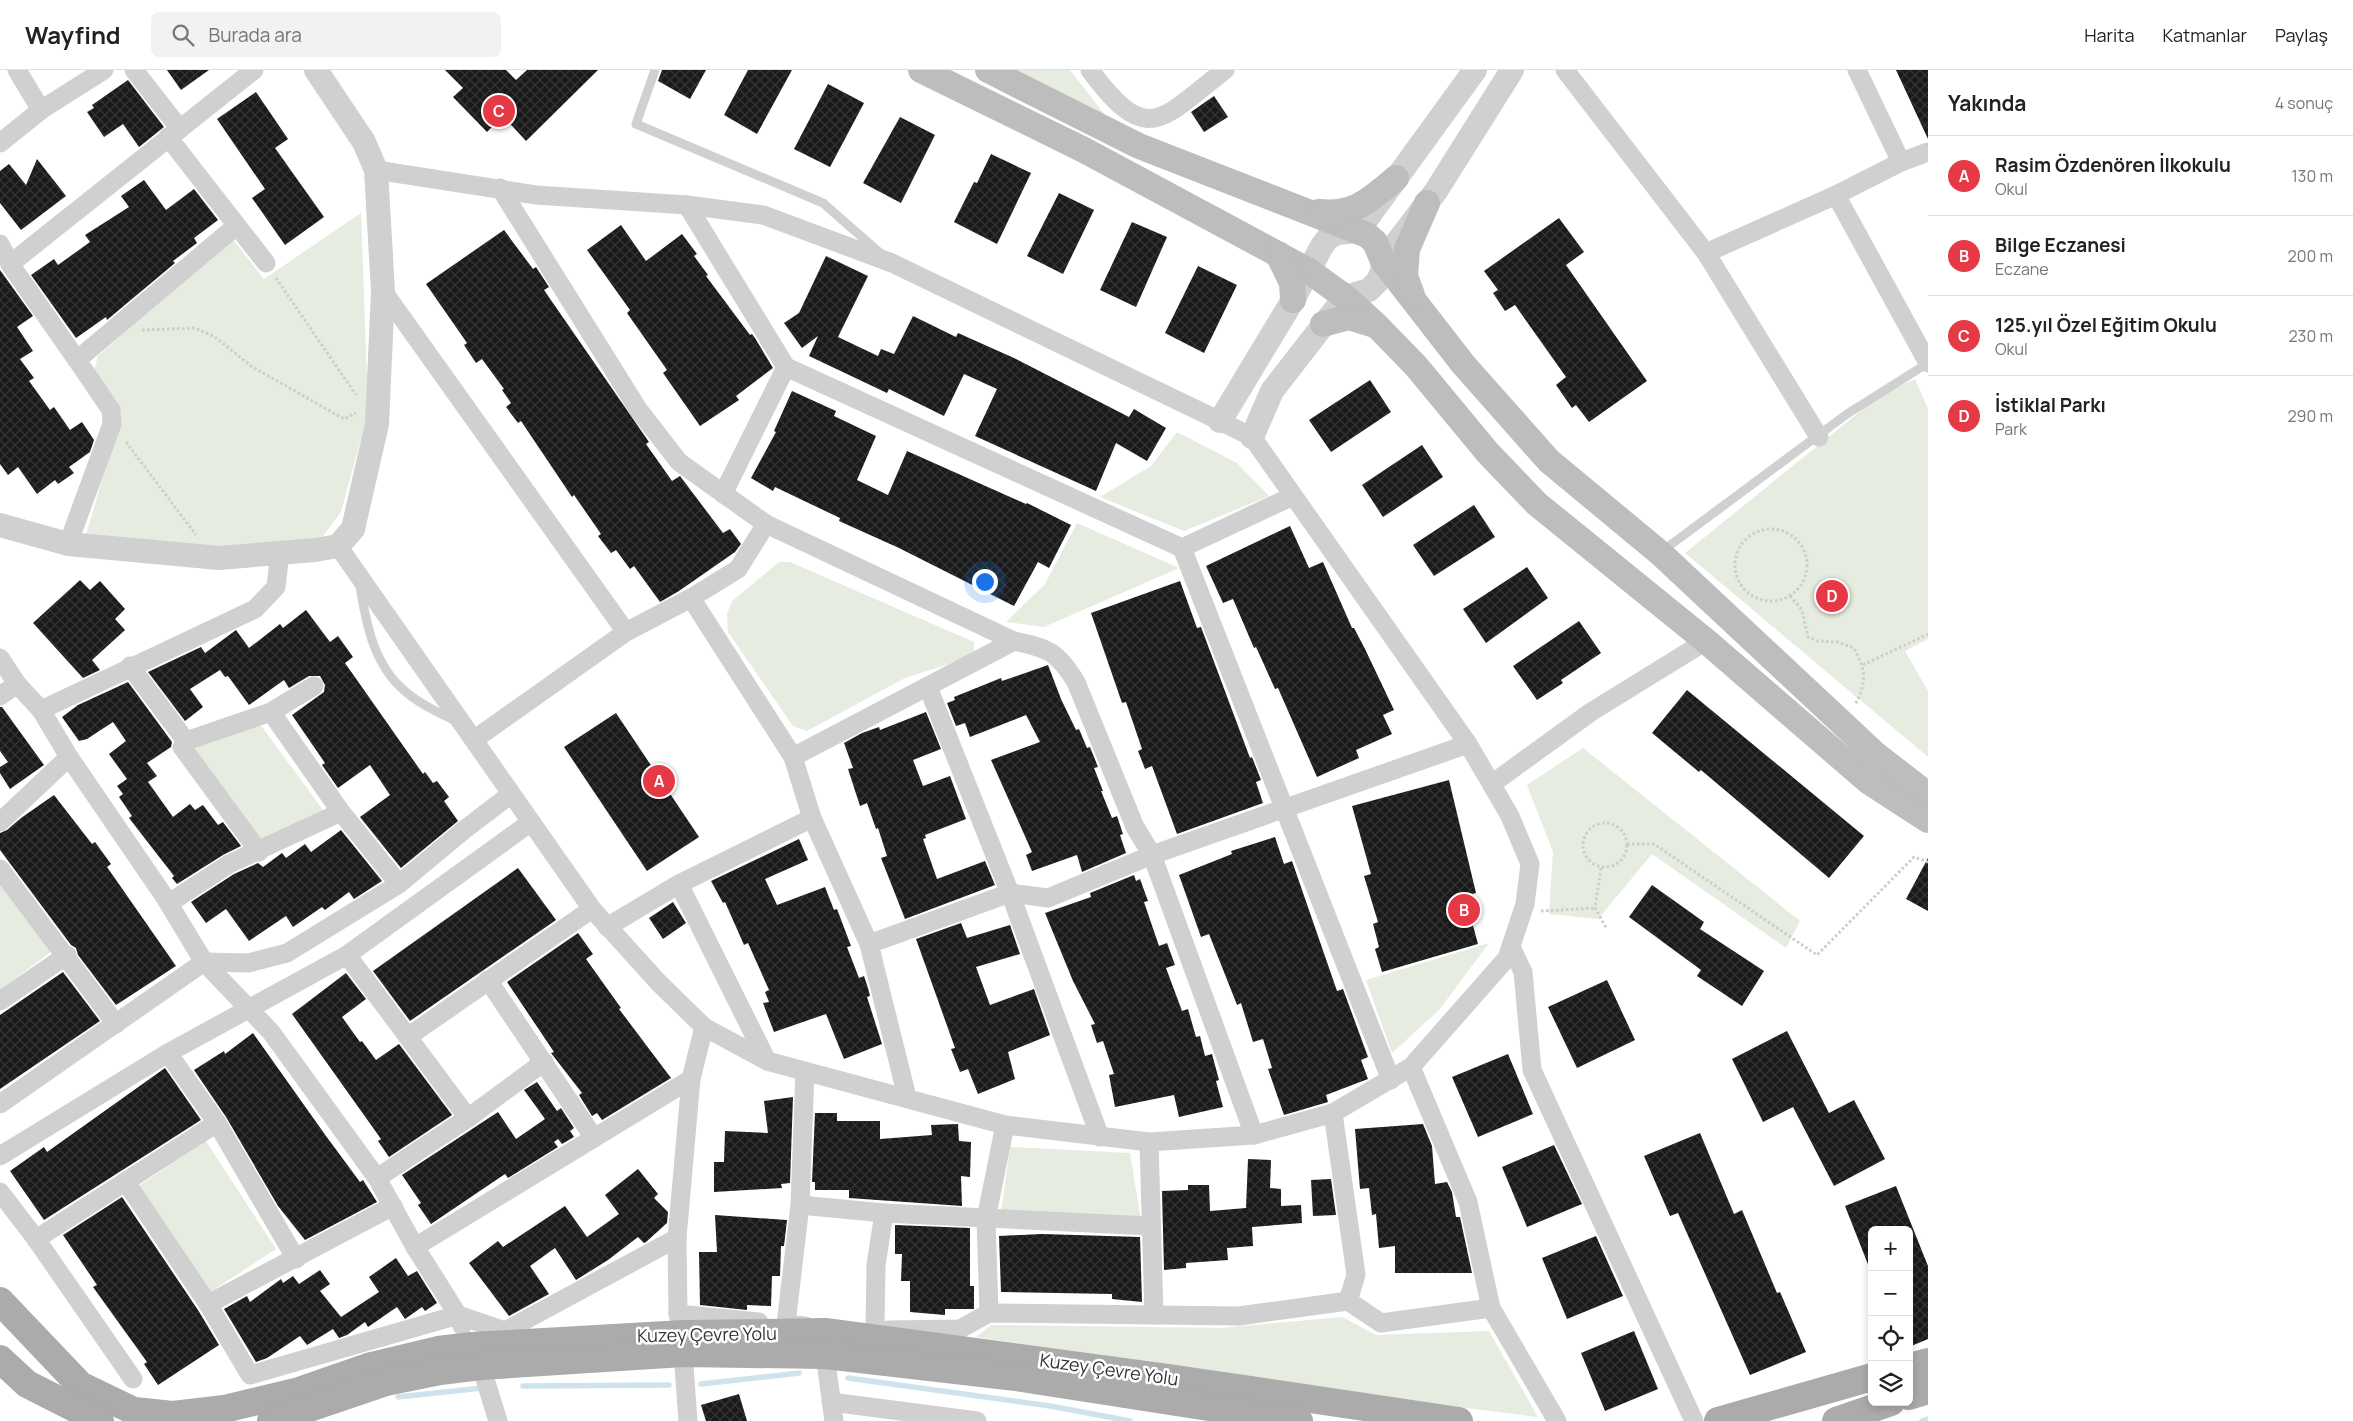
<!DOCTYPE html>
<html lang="tr">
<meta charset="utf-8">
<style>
body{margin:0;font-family:Manrope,sans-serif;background:#f2f2f2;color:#222}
.controls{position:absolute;right:15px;bottom:15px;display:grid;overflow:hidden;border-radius:8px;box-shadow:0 2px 8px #0003}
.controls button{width:45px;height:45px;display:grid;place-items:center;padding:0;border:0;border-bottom:1px solid #e0e0e0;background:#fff;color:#222;font:25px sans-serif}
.you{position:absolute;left:984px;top:511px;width:18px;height:18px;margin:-12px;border:4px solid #fff;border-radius:50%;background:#1a73e8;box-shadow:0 0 0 8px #1a73e833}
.badge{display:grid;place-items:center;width:32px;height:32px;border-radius:50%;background:#e63946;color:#fff;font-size:16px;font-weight:700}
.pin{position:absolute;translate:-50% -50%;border:2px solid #fff;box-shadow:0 1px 5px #0006}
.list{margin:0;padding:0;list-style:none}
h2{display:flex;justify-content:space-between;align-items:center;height:65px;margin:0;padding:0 20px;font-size:21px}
h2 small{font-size:16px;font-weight:400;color:#767676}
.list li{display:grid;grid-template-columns:32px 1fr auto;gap:15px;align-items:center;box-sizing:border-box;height:80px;padding:0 20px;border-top:1px solid #e0e0e0}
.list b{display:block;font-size:19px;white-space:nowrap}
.list p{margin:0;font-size:16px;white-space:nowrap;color:#767676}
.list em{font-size:16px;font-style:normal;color:#767676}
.icon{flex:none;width:28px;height:28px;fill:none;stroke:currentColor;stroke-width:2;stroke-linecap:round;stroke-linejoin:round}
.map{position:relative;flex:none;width:1928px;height:1351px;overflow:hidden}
header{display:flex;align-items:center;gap:30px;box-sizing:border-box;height:70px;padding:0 25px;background:#fff;border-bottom:1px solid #e0e0e0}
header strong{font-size:24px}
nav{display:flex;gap:28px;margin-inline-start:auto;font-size:18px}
.search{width:350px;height:45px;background:#f2f2f2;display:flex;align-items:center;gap:12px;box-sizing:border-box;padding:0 18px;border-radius:8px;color:#767676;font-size:19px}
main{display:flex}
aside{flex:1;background:#fff}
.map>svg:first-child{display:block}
</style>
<header>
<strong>Wayfind</strong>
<div class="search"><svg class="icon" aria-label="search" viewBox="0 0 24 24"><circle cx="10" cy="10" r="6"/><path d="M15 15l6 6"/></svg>Burada ara</div>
<nav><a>Harita</a><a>Katmanlar</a><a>Paylaş</a></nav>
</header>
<main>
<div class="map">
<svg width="1928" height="1351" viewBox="0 0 1928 1351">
<defs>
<pattern id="building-cross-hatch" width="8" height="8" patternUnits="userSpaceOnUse" patternTransform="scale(1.25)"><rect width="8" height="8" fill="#1a1a1a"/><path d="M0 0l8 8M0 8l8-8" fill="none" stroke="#333"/></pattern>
</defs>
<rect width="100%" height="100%" fill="#fff"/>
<g fill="#e6ecdf">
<polygon points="1003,0 1070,0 1112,54"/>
<polygon points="361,143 367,310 366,350 341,442 323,466 288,474 218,481 86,465 121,344 94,301 98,286 232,168 264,209"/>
<polygon points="1915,309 1928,339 1928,569 1905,581 1928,621 1928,687 1685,483 1883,323"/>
<polygon points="1177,362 1237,393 1269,426 1184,461 1100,427 1151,396"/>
<polygon points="1077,453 1179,498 1044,557 1006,552 1045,514"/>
<polygon points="779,492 790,492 974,572 974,586 905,608 807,661 793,656 728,562 727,543 733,530"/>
<polygon points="257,650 323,740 260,773 191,678"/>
<polygon points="1583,678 1800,851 1786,878 1652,784 1598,849 1549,844 1553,782 1527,715"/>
<polygon points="0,811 52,881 0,920"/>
<polygon points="1489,873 1439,940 1392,983 1366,910"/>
<polygon points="206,1071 276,1179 207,1224 137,1117"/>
<polygon points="1010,1077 1130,1083 1141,1151 1001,1143"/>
<polygon points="1342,1247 1376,1265 1489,1261 1538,1347 1417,1332 976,1267 991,1255 1220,1258"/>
</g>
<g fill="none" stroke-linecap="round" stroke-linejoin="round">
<g stroke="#cfe2ee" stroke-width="5.5">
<polyline points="848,1308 1050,1336 1130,1351"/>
<polyline points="701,1314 799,1303"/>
<polyline points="523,1316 669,1315"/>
<polyline points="398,1327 482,1318"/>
<polyline points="1922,1351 1928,1349"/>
</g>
</g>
<g fill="url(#building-cross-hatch)">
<polygon points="167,0 209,0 181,20"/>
<polygon points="445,0 506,0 516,10 527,0 598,0 526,71 503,46 487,62 453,27 463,18"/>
<polygon points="662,0 706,0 690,29 658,11"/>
<polygon points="748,0 792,0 757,64 724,45"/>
<polygon points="1896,0 1928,0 1928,69"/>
<polygon points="128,10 164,57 139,77 123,54 104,67 87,42 94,38 92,35"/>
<polygon points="828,14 864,33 830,97 794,79"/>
<polygon points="256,22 288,69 275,78 324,147 285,175 252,128 265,119 217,49"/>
<polygon points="1214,26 1228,47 1204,62 1191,42"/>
<polygon points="900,47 935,65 901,133 863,113"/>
<polygon points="991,84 1031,103 997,174 954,152 974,112 977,113"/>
<polygon points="37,89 66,126 21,160 0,133 0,101 9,94 26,115"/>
<polygon points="144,110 166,140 194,119 218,150 194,168 197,173 173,191 175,193 107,250 106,247 76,268 31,205 54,189 58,195 90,172 85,165 129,137 121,126"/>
<polygon points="1059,123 1094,140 1063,204 1027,186"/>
<polygon points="1559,148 1584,182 1566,195 1647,311 1589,352 1576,335 1572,338 1556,315 1566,307 1515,235 1505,241 1493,223 1498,220 1484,201"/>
<polygon points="1132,152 1167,167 1136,237 1100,220"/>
<polygon points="621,155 646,191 682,164 697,184 694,186 708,205 706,206 750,265 752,264 755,268 773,298 736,326 739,330 700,356 663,303 667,300 627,243 630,240 587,180"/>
<polygon points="504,160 533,199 536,197 549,217 544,220 649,372 646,374 672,411 680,406 723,463 730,459 741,474 735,482 679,521 660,532 634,496 630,499 616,480 611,483 598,466 601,464 574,425 572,427 521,351 518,353 506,337 511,333 502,320 504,319 482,289 476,293 464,275 467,273 426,214"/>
<polygon points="826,186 868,206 838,267 878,286 881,279 894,284 913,246 956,267 958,263 1014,288 1129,347 1134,339 1166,358 1147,391 1116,373 1096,421 975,366 997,319 964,304 944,346 889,319 887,323 809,286 818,266 802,278 784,253 799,243"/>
<polygon points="1198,196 1237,215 1204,283 1165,263"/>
<polygon points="0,200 33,246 17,257 33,281 20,289 34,308 29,311 50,340 54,337 70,360 82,352 94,370 90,382 69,397 74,403 58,414 55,410 37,424 18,397 8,405 0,394"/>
<polygon points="1370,310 1391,342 1331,382 1309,350"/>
<polygon points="792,321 836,341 834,346 876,366 857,410 888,425 907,381 1026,434 1027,433 1071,455 1049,498 1038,492 1014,536 899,478 839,451 840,448 775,417 773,421 751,408 776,362 774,361"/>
<polygon points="1422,375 1443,407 1383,447 1362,415"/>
<polygon points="1474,435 1495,467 1434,506 1413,475"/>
<polygon points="1290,456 1309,498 1323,492 1352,558 1354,558 1365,579 1394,640 1383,645 1392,664 1356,680 1359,688 1317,707 1278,618 1275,619 1256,577 1254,578 1233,529 1223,533 1206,496"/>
<polygon points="1527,497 1548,528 1486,573 1463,539"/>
<polygon points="80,510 90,520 100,511 125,539 115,549 125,560 92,590 100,600 83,608 33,553"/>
<polygon points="1180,511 1197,558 1201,557 1250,688 1252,687 1261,710 1256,712 1263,733 1177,764 1152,696 1145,699 1138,681 1142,679 1126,632 1122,633 1091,543"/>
<polygon points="306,540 330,572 338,566 353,587 345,593 423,704 425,702 433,713 437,711 449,727 444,731 458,751 401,798 360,747 390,725 370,695 338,718 322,695 325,693 292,645 324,622 325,615 320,606 309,606 289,618 284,610 249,635 228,606 225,607 220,600 190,619 203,637 185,651 148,602 201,577 205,583 236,560 249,578 280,554 283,558"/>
<polygon points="1579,551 1601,583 1561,610 1563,613 1537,630 1513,596"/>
<polygon points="1048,595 1061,629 1076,660 1079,659 1087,678 1090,677 1098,697 1094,698 1103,721 1101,721 1112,748 1117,746 1123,764 1120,765 1126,783 1082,802 1077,785 1032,801 1026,785 1032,782 991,690 1040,672 1026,645 970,667 965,653 956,656 947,633 955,630 954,627 1001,608 1002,611"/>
<polygon points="128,612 172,672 171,677 147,693 157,706 148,712 173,747 190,734 195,740 203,735 218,755 223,752 241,776 223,785 177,814 172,808 174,806 129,748 132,746 119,727 123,724 117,716 127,709 109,684 126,671 113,652 87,669 79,671 62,647 78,635"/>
<polygon points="1687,620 1864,766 1829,808 1701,700 1699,702 1652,663"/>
<polygon points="0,637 2,637 44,695 10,719 0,703 0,697 8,692 0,681"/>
<polygon points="926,642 941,679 913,690 923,716 950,706 966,749 925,765 926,768 923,769 937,809 985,791 995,815 905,849 881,788 887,786 878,758 876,759 867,733 860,736 848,699 853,698 844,673 862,663 879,657 880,660"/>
<polygon points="616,643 699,767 647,801 564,677"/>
<polygon points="1449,710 1476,823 1465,826 1478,874 1382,902 1375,879 1379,877 1373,854 1378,852 1364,806 1371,804 1352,736"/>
<polygon points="54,725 92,774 95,772 111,794 107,797 176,896 116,935 78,885 76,878 71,875 0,780 0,763 7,760 21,748"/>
<polygon points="341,760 382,811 354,829 349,822 325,840 322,837 293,857 286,846 249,871 226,839 206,853 191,832 234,804 258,793 263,797 282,783 286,788 305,774 311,782"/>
<polygon points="1275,767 1284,794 1292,791 1337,921 1343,919 1368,987 1361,990 1368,1009 1326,1025 1328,1032 1284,1045 1268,999 1272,998 1263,969 1253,972 1241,933 1237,935 1209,864 1201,867 1179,805 1232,784 1231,781"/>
<polygon points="799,769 808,790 765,809 777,835 825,817 834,840 837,839 851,876 847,877 859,908 864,906 868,918 870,926 867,927 882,974 844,989 826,944 774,962 763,933 769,932 765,922 769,920 748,873 744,875 725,832 723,833 711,811"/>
<polygon points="1928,788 1928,841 1906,829"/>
<polygon points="518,798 556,850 410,951 373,901"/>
<polygon points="1134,805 1136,811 1140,809 1148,831 1144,832 1159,876 1167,873 1175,895 1166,898 1182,941 1188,939 1196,967 1200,966 1205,986 1212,984 1219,1010 1216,1011 1223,1037 1179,1047 1174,1025 1115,1037 1109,1005 1114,1004 1103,971 1097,973 1091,955 1095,954 1073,911 1045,843 1091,827 1090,823"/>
<polygon points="1652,815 1704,852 1700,859 1764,901 1742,936 1697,906 1701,900 1629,847"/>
<polygon points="673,832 686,853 663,869 649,848"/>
<polygon points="961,853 967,868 1010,855 1020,884 976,897 990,935 1034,919 1050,965 1008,982 1015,1009 978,1024 968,999 960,1002 951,979 955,978 916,869"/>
<polygon points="578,863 593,884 586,889 621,938 619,939 671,1008 602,1050 597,1043 592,1046 579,1025 582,1023 551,983 554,982 507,912"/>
<polygon points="63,902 100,951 0,1019 0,945"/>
<polygon points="346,903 366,929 342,947 360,972 362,971 376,990 399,974 452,1045 389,1087 378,1071 381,1069 292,944"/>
<polygon points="1607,910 1635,970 1577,998 1548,937"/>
<polygon points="1787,961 1829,1043 1854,1030 1885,1089 1834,1116 1793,1037 1763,1052 1732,989"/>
<polygon points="253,963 326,1066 360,1112 363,1110 377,1132 305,1170 278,1136 226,1047 194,1000 224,981 225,984"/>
<polygon points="1508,984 1533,1044 1478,1067 1452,1007"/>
<polygon points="165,998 201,1050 44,1150 10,1101 44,1077 47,1082"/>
<polygon points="537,1012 557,1041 561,1038 574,1058 570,1061 574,1067 562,1074 558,1069 554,1072 558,1077 508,1108 505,1104 431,1154 418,1135 421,1133 402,1105 498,1042 516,1069 545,1049 524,1020"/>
<polygon points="793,1027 790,1113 781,1114 782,1118 714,1122 714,1092 724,1092 725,1061 768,1063 764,1031"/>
<polygon points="815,1043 837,1043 837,1051 880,1051 880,1069 932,1065 931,1055 958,1054 959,1071 971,1072 970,1107 961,1106 962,1136 849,1128 849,1120 815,1120 815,1112 812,1112"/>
<polygon points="1423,1054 1432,1076 1435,1114 1447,1112 1452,1122 1456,1147 1460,1147 1472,1203 1395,1203 1395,1176 1379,1178 1376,1144 1372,1145 1369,1118 1360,1119 1355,1059"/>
<polygon points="1700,1063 1734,1144 1742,1140 1777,1223 1780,1222 1806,1282 1750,1305 1678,1143 1670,1146 1644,1086"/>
<polygon points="1554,1075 1582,1134 1527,1157 1502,1097"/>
<polygon points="1248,1089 1271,1090 1270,1118 1281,1119 1281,1136 1301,1135 1302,1153 1252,1157 1253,1176 1227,1178 1228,1190 1186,1193 1186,1198 1164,1200 1162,1121 1188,1120 1188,1115 1209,1115 1210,1141 1246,1138"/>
<polygon points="638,1099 658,1124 654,1128 668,1142 667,1153 646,1172 644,1173 638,1167 608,1190 576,1210 555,1178 530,1196 549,1224 509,1246 469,1193 498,1171 503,1177 565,1136 587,1167 619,1144 605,1125"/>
<polygon points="1331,1109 1336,1145 1313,1146 1311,1110"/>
<polygon points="1896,1116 1928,1196 1928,1269 1909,1277 1909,1160 1872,1160 1871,1202 1845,1136"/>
<polygon points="122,1127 198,1240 219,1275 158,1315 144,1294 147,1292 93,1217 97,1215 63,1165"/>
<polygon points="715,1145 787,1150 784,1176 781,1176 780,1206 772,1206 771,1236 747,1235 747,1240 700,1235 699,1182 717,1182"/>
<polygon points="895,1155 970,1158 970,1216 974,1216 974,1239 945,1239 945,1245 910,1242 910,1211 901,1211 902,1184 895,1184"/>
<polygon points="1042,1164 1140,1167 1142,1232 1112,1229 1112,1224 1001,1222 999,1166"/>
<polygon points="1596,1166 1623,1226 1567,1249 1542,1188"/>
<polygon points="396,1188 408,1206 417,1201 437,1233 425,1241 422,1237 405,1249 397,1237 368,1257 365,1252 347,1265 339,1268 333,1259 307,1275 300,1266 267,1288 256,1292 224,1239 247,1226 250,1232 281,1209 283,1213 293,1206 299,1214 320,1200 330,1214 320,1221 341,1247 379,1222 369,1207"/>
<polygon points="1634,1261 1658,1319 1605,1341 1581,1283"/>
<polygon points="739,1324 747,1351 706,1351 701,1335"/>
</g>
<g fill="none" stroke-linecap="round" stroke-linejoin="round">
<g stroke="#cdcdcd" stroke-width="3" stroke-dasharray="2.5 2.5" stroke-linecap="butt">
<polyline points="276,208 356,325"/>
<polyline points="142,260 195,258 215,267 251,296 344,349 356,343"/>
<polyline points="126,372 196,465"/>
<circle cx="1771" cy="495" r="36"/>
<path d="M1790,526l12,14 6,27 10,4 19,1 17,6c12,23 13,33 1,57"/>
<polyline points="1863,595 1928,564"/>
<circle cx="1605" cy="775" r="22"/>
<polyline points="1627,774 1654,774 1817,885 1914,787 1928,792"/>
<polyline points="1601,798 1595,838 1607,859"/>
<polyline points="1541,841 1595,838"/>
</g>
<g stroke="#d0d0d0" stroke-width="9">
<polyline points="655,0 636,54 823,133 880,183"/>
<polyline points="1661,482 1847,344 1928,293"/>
<path d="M360,516c6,38 14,80 46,106 14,12 33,21 50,29"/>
</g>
<g stroke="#d0d0d0" stroke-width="19">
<polyline points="17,0 41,40"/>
<polyline points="134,0 180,59"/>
<path d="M1090,0c58,78 70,50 135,0"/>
<polyline points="1565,0 1706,183 1819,367"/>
<polyline points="1857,0 1901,92"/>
<polyline points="168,67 266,193"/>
<polyline points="0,73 41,40 104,0"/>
<path d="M500,118l138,221 41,53 87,62 248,117c34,7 43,10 62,41l59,145 17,28 102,280"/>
<polyline points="1836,125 1928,293"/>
<polyline points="687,135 786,297 1182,478 1391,1010"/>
<polyline points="0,174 10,194 77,290"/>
<polyline points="1706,183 1836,125 1901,92 1928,82"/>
<polyline points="10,194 254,0"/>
<polyline points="383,221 626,562 691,528 793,687 812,748 869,874 907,1027"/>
<polyline points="723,424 786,297"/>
<polyline points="68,474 112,354 111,340 77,290 236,156"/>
<polyline points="338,476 592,839 658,912 704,957 767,991 1005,1055 1149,1072 1254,1065 1333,1043 1411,997 1507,888 1525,834 1530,794 1510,746 1468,674 1252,367 1220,351 892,193 763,145 687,135 536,125 376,100"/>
<polyline points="1182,478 1293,426"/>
<polyline points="691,528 738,499 766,454"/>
<polyline points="0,588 17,614 41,640 69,687 166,829 204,892 271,962 377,1108 415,1177 458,1245 505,1261 677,1168 691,1009 704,957"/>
<polyline points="130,596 186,671 182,677 259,782"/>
<polyline points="928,617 1010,823 1100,1067"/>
<polyline points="0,626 17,614"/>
<polyline points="41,640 255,539 276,517 280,482"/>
<polyline points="271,642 341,742 399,814"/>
<polyline points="475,669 626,562"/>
<polyline points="186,671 271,642 314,616"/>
<polyline points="793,687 1014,571"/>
<polyline points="1493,713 1591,642 1706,571"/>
<polyline points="0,752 69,687"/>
<polyline points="0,799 116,954"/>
<polyline points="679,814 812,748"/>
<polyline points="169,833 229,794 341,742"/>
<polyline points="607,857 679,814 767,991"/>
<polyline points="869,874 1010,823 1048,828 1152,785 1468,674"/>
<polyline points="1511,877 1523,902 1532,1000 1694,1351"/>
<polyline points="347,885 468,1048"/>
<polyline points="488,910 594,1068"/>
<polyline points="0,931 67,885"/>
<polyline points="409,966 592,839"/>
<polyline points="168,983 217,1053 296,1189"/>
<polyline points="1411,997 1468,1132 1491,1238 1557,1351"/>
<polyline points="0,1034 204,892 248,893 287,883 399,814 464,760 511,724"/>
<polyline points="1333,1043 1356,1205 1348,1231"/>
<polyline points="1149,1072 1154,1245"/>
<polyline points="0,1086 168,983 347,885 531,752"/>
<polyline points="377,1108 468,1048 544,992"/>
<polyline points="126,1112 208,1234 250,1305 458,1245 462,1256"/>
<polyline points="0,1122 36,1169 133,1309"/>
<polyline points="800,1135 884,1143 1151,1156"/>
<polyline points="677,1168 678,1244 681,1255"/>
<polyline points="36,1169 217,1053"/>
<polyline points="415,1177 691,1009"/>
<polyline points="208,1234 393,1136"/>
<polyline points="989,1243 986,1149 1005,1055"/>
<polyline points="678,1244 759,1252"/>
<polyline points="805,1256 786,1254 800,1135 805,1002"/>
<polyline points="875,1260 876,1195 884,1143"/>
<polyline points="888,1260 960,1259 989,1243 1239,1246 1348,1231 1381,1253 1491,1238"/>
<polyline points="683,1283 688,1351"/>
<polyline points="825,1285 834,1351"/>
<polyline points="481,1296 498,1351"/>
<polyline points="831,1332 977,1351"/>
</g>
<g stroke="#d0d0d0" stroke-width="24">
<polyline points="1220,351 1293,230 1322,176 1328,168 1337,163 1358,161 1475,0"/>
<polyline points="1252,367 1272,321 1345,227 1369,220 1377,212 1382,202 1383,191 1436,121 1512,0"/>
<polyline points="0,455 68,474 219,488 315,480 338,476 353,459 377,354 383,221 376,100 364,72 316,0"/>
</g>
<g stroke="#bdbdbd" stroke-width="26">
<polyline points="921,0 1084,80 1309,201 1345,227 1377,256 1416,296 1488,383 1537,434 1706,571 1868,711 1928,750"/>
<polyline points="988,0 1139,76 1367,165 1375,172 1383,191 1463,294 1549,391 1660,483 1875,684 1928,725"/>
<path d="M1318,142c36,4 52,-12 78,-34"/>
<polyline points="1278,184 1292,213 1293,230"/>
<polyline points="1412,225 1405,206 1407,179 1427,133"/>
<polyline points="1323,254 1349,247 1375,255"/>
</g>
<g stroke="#ababab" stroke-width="28">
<polyline points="0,1231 80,1315 134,1341 173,1345 224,1339 299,1321 371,1296 438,1280 472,1276 684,1264 827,1262 1169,1308 1459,1351"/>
<polyline points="0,1289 27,1314 100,1351"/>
<polyline points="1909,1297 1928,1292"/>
<polyline points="1909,1326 1928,1320"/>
<polyline points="271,1351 386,1312 440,1301 481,1296 683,1283 825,1285 1016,1307 1299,1351"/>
<polyline points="1718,1351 1872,1307"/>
<polyline points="1836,1351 1891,1332"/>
</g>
</g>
<g text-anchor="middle" stroke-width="5" stroke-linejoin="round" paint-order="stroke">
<g font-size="18" fill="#333" stroke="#fff">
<text transform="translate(707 1265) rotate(-1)" y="6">Kuzey Çevre Yolu</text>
<text transform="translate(1109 1300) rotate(8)" y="6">Kuzey Çevre Yolu</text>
</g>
</g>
</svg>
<div class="controls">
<button>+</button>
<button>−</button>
<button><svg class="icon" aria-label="locate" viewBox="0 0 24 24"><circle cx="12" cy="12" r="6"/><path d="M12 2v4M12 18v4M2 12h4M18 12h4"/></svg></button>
<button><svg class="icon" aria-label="layers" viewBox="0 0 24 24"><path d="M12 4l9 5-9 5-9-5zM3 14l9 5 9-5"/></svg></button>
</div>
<div class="you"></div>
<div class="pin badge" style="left:659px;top:711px">A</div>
<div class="pin badge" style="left:1464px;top:840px">B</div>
<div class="pin badge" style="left:499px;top:41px">C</div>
<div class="pin badge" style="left:1832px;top:526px">D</div>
</div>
<aside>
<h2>Yakında<small>4 sonuç</small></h2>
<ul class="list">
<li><span class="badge">A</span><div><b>Rasim Özdenören İlkokulu</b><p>Okul</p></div><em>130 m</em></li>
<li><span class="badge">B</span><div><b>Bilge Eczanesi</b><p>Eczane</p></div><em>200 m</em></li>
<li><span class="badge">C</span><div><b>125.yıl Özel Eğitim Okulu</b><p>Okul</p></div><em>230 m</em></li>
<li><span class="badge">D</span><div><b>İstiklal Parkı</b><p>Park</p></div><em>290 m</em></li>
</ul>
</aside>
</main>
